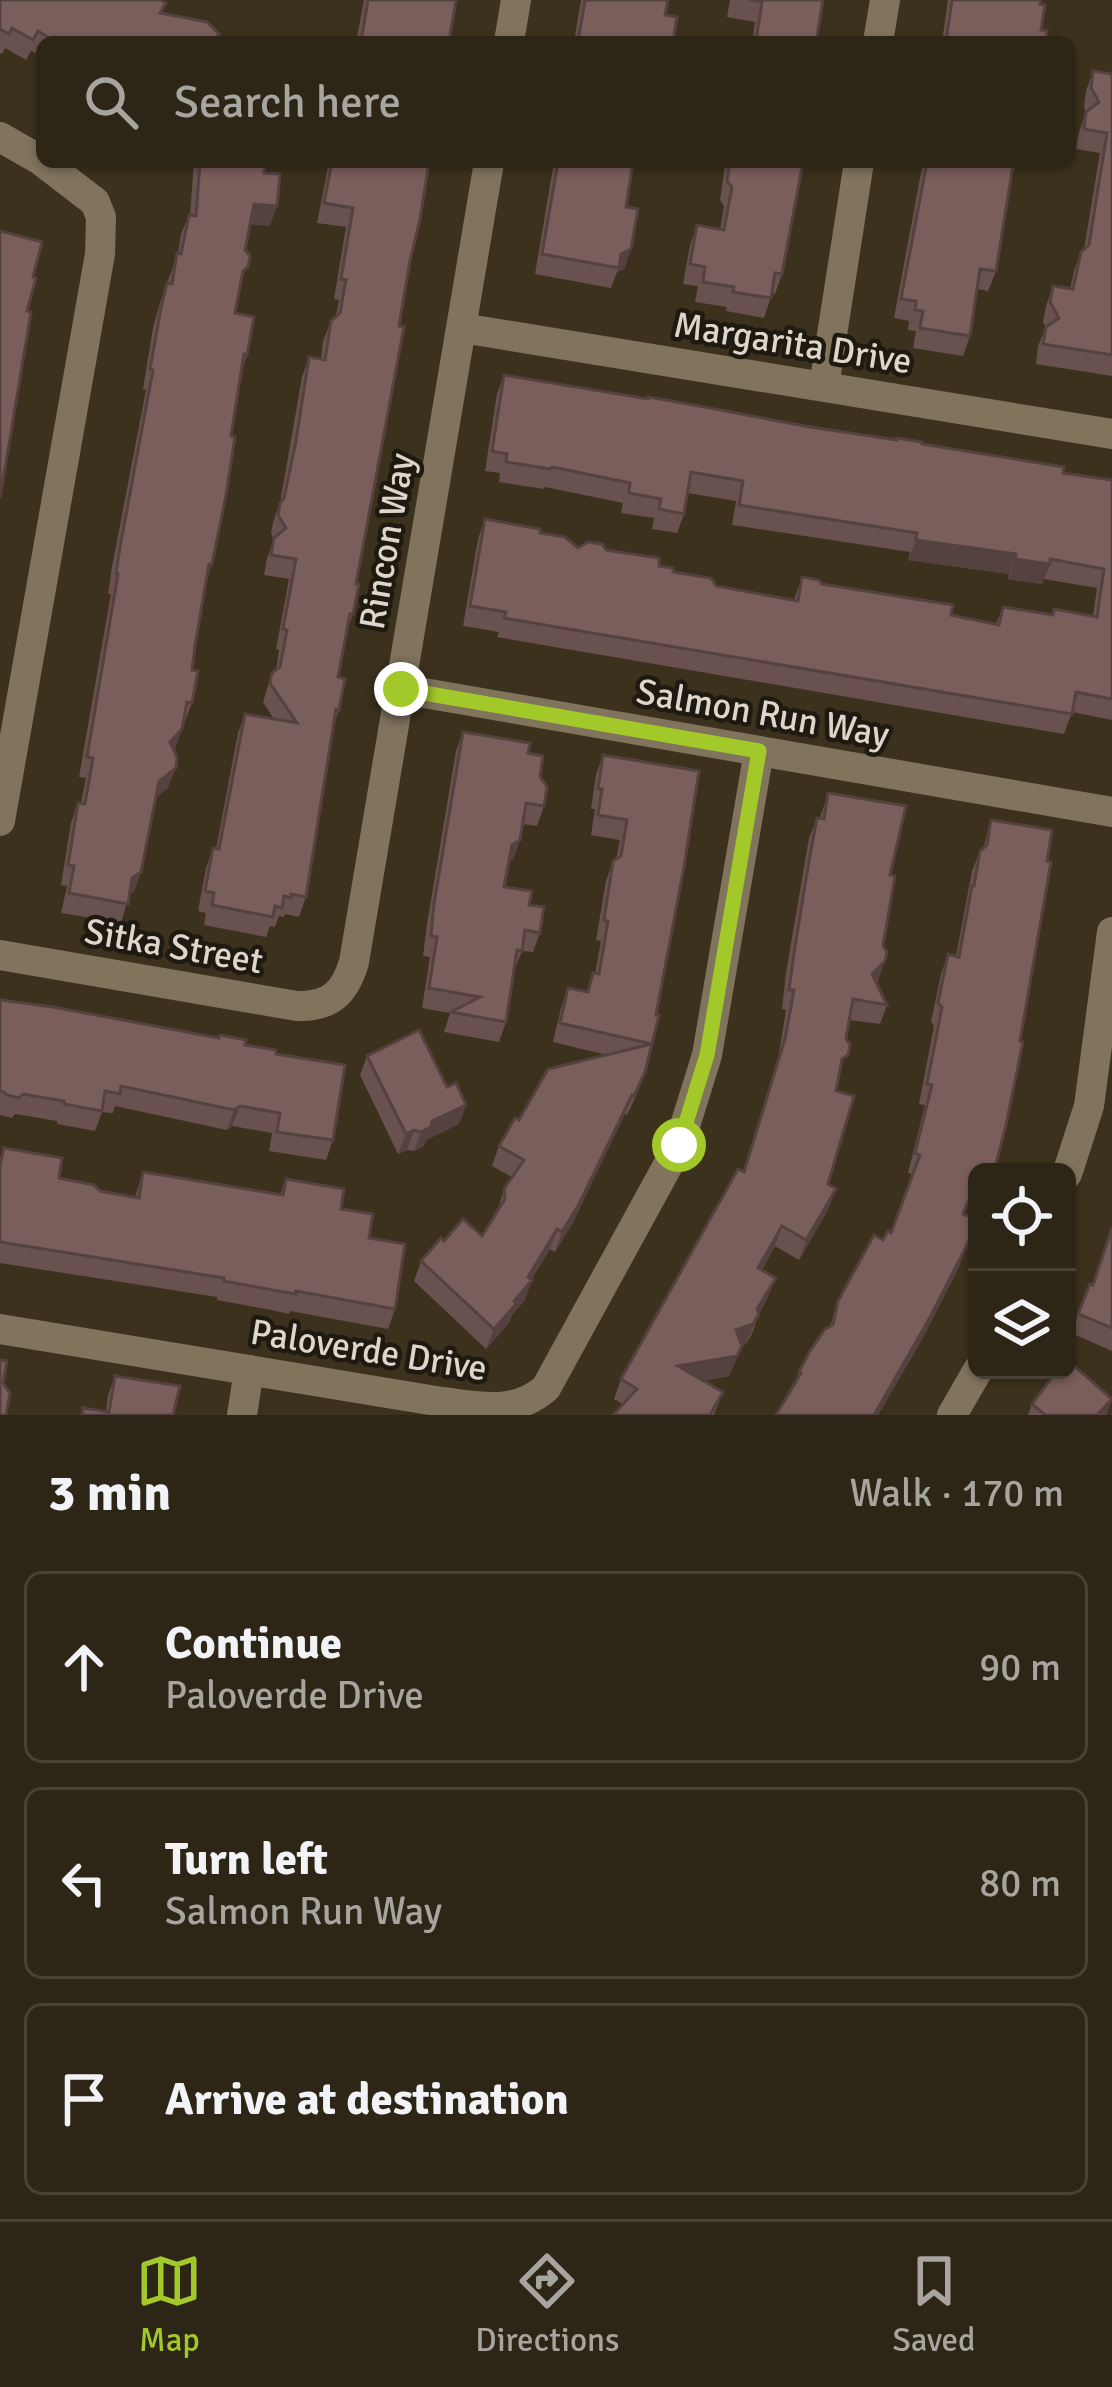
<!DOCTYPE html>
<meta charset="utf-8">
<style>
body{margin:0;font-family:Signika,sans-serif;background:#393122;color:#f1f3f6}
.controls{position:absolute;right:36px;bottom:36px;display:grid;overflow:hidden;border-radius:18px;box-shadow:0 3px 9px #0004}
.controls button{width:108px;height:108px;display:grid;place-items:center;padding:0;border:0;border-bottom:3px solid #484234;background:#2d2515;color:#f1f3f6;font:60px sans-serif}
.stop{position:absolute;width:36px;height:36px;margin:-27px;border:9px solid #a2c929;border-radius:50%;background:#fff}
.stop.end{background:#a2c929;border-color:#fff;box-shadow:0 3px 12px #0008}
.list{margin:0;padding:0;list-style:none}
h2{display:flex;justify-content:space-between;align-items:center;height:156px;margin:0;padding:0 48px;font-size:51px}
h2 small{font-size:39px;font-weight:400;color:#a7a5a0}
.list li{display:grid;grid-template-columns:78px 1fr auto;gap:36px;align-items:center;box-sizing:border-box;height:192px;margin:0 24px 24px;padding:0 24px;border:3px solid #484234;border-radius:18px}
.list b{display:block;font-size:45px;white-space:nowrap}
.list p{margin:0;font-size:39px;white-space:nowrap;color:#a7a5a0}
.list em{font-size:39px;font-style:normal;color:#a7a5a0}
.icon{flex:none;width:66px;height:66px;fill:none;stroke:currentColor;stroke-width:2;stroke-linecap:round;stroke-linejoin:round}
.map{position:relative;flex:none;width:1112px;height:1415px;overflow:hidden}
.search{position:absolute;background:#2d2515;box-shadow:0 3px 9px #0004;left:36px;right:36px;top:36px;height:132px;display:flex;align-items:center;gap:30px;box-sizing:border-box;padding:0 42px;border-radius:18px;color:#a7a5a0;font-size:45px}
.sheet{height:804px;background:#2d2515}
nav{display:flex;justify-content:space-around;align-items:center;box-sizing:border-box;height:168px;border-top:3px solid #484234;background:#2d2515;font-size:33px;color:#a7a5a0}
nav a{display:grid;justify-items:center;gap:6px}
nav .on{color:#a2c929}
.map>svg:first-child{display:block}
</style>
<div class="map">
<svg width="1112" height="1415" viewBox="0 0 1112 1415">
<rect width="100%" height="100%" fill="#3c311c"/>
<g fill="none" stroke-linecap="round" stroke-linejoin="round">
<g stroke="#81745d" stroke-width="30">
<polyline points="509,42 516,0"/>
<polyline points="878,42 885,0"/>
<polyline points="0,137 42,161"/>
<polyline points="462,328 1112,434"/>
<polyline points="824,386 859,162"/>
<polyline points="401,689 1112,812"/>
<polyline points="0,821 100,254 101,217 95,202 43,162"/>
<path d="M0,955l297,51c33,1 48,-13 57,-44l135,-800"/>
<polyline points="1067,1174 1089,1106 1112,932"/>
<path d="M0,1329l442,73c40,5 73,13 104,-14l133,-243 28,-90 52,-304"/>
<polyline points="242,1415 249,1370"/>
<polyline points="952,1415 978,1370"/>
</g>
</g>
<g fill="#69514f">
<polygon points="0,0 162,13 216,42 42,42 42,57 31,51 26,60 5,48 2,54 0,53"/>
<polygon points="364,0 456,0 449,42 356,42"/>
<polygon points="581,0 668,0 665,15 673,42 574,42"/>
<polygon points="730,0 823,0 752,42 755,22 727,17"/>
<polygon points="948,0 1041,0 1041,30 1045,42 942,42"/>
<polygon points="1093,71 1112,74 1112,376 1036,364 1038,346 1046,327 1043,322 1046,306 1053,286 1070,289 1074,271 1081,252 1084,249 1100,153 1076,149 1079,132 1086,112 1084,107 1086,91"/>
<polygon points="194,162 265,162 264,173 270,226 250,224 241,287 235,313 247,355 242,370 212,564 207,577 192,670 192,703 174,750 168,788 156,797 141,872 134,891 129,895 121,923 61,913 67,886 61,885 71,823 78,803 81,803 86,778 79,777 111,594 108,594 112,567 146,390 143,389 153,328 160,303 178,253 181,234 189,215 190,215"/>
<polygon points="329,162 429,162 410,261 356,584 353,614 346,634 338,677 339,710 334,724 306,897 299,917 285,914 284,917 279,916 275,927 270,926 266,937 204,925 206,913 198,911 206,868 213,848 216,849 238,733 245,714 274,719 263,702 272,673 276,671 279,650 276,649 289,579 264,575 267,558 274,539 271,534 273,522 280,503 302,377 309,357 321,359 323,341 331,321 336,316 339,300 334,299 346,227 317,223"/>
<polygon points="554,162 627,162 626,207 631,249 624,269 617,272 611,288 535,274"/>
<polygon points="713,162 803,162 782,274 775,294 772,294 764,318 726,311 727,307 695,302 698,286 683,284 690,245 697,225 720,230 724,206 720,200 725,166 713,164"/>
<polygon points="923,162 1017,162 1010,180 996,271 988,291 977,289 970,336 963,356 913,348 916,331 908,330 909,321 894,318"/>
<polygon points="504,375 922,444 1063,473 1112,480 1112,720 1072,712 1064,734 497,637 499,632 463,626 478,539 485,519 540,533 578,548 606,550 659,566 673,572 716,586 794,600 802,577 822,584 951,615 996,624 1003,607 1052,615 1093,616 1097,588 1044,579 1042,584 1008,579 1009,574 908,560 910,552 732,525 736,501 688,493 684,514 677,533 652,529 654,518 621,513 623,503 545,487 544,489 499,482 500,473 485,471 497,394"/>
<polygon points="463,732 528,753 540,776 544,806 537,826 523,824 520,840 513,859 508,862 504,887 529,905 540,933 533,952 522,951 514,971 506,1022 499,1042 444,1032 450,1013 422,1008 430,957 423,956 427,924 456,751"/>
<polygon points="603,755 684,867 638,1092 627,1115 625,1114 572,1224 555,1252 550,1249 531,1280 525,1300 512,1315 509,1323 486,1349 414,1281 421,1261 444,1241 482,1236 497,1213 504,1189 512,1177 492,1166 499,1146 519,1120 607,1055 553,1042 561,1008 568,988 586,992 593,973 595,974 601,941 596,940 606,881 613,861 616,859 620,840 591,835 595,809 591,809 596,775"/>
<polygon points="828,793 890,875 878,981 876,983 887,1005 880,1024 849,1020 840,1075 836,1091 828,1184 829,1208 799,1260 775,1246 762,1270 768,1297 759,1314 752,1334 746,1344 742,1346 729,1376 703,1381 723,1392 714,1415 613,1415 623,1404 614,1399 621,1379 743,1172 778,1059 786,1010 782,1009 786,973 809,838 817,818 820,818"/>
<polygon points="991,820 994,1172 977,1172 977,1191 974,1191 964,1214 959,1267 921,1341 878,1415 776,1415 794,1384 799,1372 830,1327 838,1301 891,1233 913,1174 908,1173 925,1105 919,1104 934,1026 931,1022 941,974 948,954 956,956 972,871 980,851 983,849"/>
<polygon points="0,1000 245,1045 276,1054 333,1140 326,1160 269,1151 272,1133 232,1126 227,1130 115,1106 113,1113 102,1112 95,1131 57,1124 57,1121 15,1114 12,1118 0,1115"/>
<polygon points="367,1056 447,1087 466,1105 459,1124 426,1140 424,1146 414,1151 407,1150 398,1154 360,1075"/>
<polygon points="4,1148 59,1178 100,1191 135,1197 143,1172 280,1195 286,1179 341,1209 369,1238 395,1309 388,1329 290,1311 289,1314 271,1310 217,1300 217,1297 0,1263 0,1159"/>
<polygon points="1112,1226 1112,1351 1071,1333 1090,1284 1092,1285"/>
<polygon points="115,1376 173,1415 81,1415 83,1408 106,1412 108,1395"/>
<polygon points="1061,1376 1112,1399 1106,1415 1028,1415 1032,1404"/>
</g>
<g fill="#554240">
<polygon points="254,204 277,206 270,226 246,224"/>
<polygon points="631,249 624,269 617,272 621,254"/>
<polygon points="916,540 1016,554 1009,574 908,560"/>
<polygon points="1015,559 1050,564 1042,584 1008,579"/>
<polygon points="182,729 175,749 163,762 170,742"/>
<polygon points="176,768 168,788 151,801 159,781"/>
<polygon points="520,840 513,859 504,865 512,845"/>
<polygon points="141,872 134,891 125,898 132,878"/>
<polygon points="885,961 878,981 865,993 872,974"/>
<polygon points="632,1095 625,1114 572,1224 555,1252 562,1232"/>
<polygon points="466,1105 459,1124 426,1140 424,1146 414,1151 421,1132 432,1121"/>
<polygon points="240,1106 232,1126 227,1130 234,1110"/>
<polygon points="414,1130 407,1150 398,1154 406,1134"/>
<polygon points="836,1189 829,1208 799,1260 806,1240"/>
<polygon points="977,1219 959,1267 921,1341 878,1415 874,1415"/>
<polygon points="782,1226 775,1246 751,1288 758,1268"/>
<polygon points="557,1229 550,1249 528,1285 532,1280 525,1300 512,1315 509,1323 486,1349 494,1329 514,1301"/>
<polygon points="776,1278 768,1297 752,1325 759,1314 746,1344 729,1350 736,1330 757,1309"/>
<polygon points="742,1346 729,1376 671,1386 678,1366"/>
<polygon points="1112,1399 1106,1415 1097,1415"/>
</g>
<g fill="#7a5e5c" stroke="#554240" stroke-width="3">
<polygon points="0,0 160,0 166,3 160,13 207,22 219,34 212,42 56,42 38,31 33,40 12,28 9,34 0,29"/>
<polygon points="368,0 456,0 449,42 361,42"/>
<polygon points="585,0 668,0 665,15 677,17 673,42 578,42"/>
<polygon points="749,0 823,0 816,42 753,42 756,40 762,2"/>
<polygon points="952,0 1041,0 1040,4 1045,5 1041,30 1047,31 1045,42 946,42"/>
<polygon points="1093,71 1112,74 1112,355 1043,344 1046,327 1059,318 1050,302 1053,286 1073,289 1081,252 1089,245 1107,133 1084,129 1086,112 1099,102 1091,88"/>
<polygon points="200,162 265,162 264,173 280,174 277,206 254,204 245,250 250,256 248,267 243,271 235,313 254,317 247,355 244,354 231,436 235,437 226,495 212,564 209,564 195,646 192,670 198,671 192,703 187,702 182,729 170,742 177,757 176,768 159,781 141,872 132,878 128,904 69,893 74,866 68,865 78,803 85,804 93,758 87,757 118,574 116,574 120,547 153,370 150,369 161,308 167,283 172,284 177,253 181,254 189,215 196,216"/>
<polygon points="332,162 429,162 420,219 410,261 399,326 404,327 356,584 359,584 353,614 350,614 338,677 345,679 339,710 336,709 306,897 291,894 291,898 284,896 282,908 275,906 273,917 212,905 214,893 205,891 213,848 219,849 245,714 297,723 270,683 272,673 280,667 287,630 283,629 296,559 271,555 274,538 286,528 278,515 280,503 284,498 296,441 309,357 325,360 331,321 340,313 346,280 341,279 353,208 324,203"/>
<polygon points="558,162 627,162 632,168 626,207 638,209 631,249 621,254 619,268 542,254"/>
<polygon points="730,162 803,162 782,274 775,273 771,298 733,292 734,287 703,282 705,267 690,264 697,225 724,230 732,187 727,181"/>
<polygon points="927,162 1016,162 1013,165 996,271 980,269 970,336 920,328 923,311 915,310 916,301 901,299"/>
<polygon points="0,231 42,242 33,277 36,278 27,311 31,312 0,498"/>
<polygon points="504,375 648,399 648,397 683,403 810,427 897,440 897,438 922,442 922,444 1064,467 1063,473 1112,480 1112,699 1076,692 1072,714 504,618 506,612 470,606 485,519 540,529 540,533 565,537 578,548 588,542 602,544 606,550 659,558 659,566 673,568 673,572 711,578 716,586 798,601 802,577 819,580 822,584 953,605 951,615 999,625 1003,607 1053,615 1054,609 1097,617 1104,569 1050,559 1050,564 1015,559 1016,554 916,540 917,533 739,505 743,481 691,472 684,514 659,509 661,499 629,493 630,483 552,467 551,469 506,462 507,454 492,451"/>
<polygon points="463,732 530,743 528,753 543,756 540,776 547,787 544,806 526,803 520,840 512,845 504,887 532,891 529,905 544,907 540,933 525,930 522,951 517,950 506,1022 451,1012 480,997 429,988 437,937 431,936 434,904"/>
<polygon points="603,755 699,771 684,867 656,1015 659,1015 645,1072 634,1096 632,1095 579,1204 562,1232 557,1229 528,1277 532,1280 514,1301 516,1304 494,1329 421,1261 441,1238 444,1241 463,1219 482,1236 505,1199 504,1189 524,1160 499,1146 515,1118 519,1120 548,1069 652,1044 560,1023 568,988 588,992 593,973 599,974 608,921 604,920 613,861 621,856 627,820 598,815 602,789 598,789"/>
<polygon points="828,793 906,806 890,875 895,876 883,946 887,952 885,961 872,974 887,1005 853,999 846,1038 850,1045 848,1055 842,1059 836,1091 854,1096 828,1184 836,1189 806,1240 782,1226 758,1268 776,1278 757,1309 759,1314 753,1324 736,1330 742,1346 737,1356 678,1366 723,1392 710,1415 613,1415 637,1389 621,1379 738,1169 744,1172 785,1039 794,990 789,990 794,953 809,861 817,818 824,819"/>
<polygon points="991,820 1052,830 1047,861 1051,862 1020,1041 1023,1042 1006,1125 994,1172 977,1172 977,1180 963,1214 977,1219 966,1247 928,1321 874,1415 776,1415 801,1373 799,1372 810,1351 825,1329 833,1325 838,1301 874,1235 883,1240 888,1231 891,1233 920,1155 915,1153 932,1085 927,1084 942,1007 938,1003 948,954 959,957 972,886 974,886 980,851 987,845"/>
<polygon points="0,1000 53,1007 219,1038 220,1035 246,1040 245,1045 276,1050 276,1054 345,1065 333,1140 277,1132 280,1113 240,1106 234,1110 121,1086 120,1094 105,1091 102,1111 64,1104 64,1101 23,1094 19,1098 7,1095 4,1092 0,1091"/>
<polygon points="419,1030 447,1087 456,1083 466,1105 432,1121 431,1127 421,1132 414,1130 406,1134 367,1056"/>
<polygon points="4,1148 62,1158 59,1178 94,1185 100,1191 139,1198 143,1172 283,1195 286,1179 344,1189 341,1209 373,1214 369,1238 405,1244 395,1309 296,1291 296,1294 278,1291 224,1281 224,1278 0,1242 0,1165"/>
<polygon points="1112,1228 1112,1328 1078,1314 1090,1284 1093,1285"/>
<polygon points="0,1360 7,1361 3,1383 10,1393 6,1415 0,1415"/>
<polygon points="1072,1364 1112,1399 1097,1415 1045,1415 1032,1404 1056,1372 1061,1376"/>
<polygon points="115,1376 180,1386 173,1415 82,1415 83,1408 109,1412"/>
</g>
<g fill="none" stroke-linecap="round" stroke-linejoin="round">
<polyline stroke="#a2c929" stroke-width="15" points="401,689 759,751 707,1055 679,1145"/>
</g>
<g text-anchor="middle" stroke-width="9" stroke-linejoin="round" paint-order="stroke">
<g font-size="36" fill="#ddd6ca" stroke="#1f1a11">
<text transform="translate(793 342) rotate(9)" y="13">Margarita Drive</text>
<text transform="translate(386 541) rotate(-80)" y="13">Rincon Way</text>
<text transform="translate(763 712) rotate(10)" y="13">Salmon Run Way</text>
<text transform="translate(174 945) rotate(10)" y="13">Sitka Street</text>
<text transform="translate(369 1349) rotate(9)" y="13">Paloverde Drive</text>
</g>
</g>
</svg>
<div class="controls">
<button><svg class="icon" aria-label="locate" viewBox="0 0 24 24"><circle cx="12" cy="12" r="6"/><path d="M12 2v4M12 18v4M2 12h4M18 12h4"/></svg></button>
<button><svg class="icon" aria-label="layers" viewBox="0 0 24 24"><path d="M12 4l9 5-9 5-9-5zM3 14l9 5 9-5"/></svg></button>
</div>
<div class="stop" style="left:679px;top:1145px"></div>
<div class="stop end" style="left:401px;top:689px"></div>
<div class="search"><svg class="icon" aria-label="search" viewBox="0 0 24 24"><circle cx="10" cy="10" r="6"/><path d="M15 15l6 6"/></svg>Search here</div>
</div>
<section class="sheet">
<h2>3 min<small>Walk · 170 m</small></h2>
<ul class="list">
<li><svg class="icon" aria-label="ahead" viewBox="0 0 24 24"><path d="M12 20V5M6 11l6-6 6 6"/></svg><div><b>Continue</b><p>Paloverde Drive</p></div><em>90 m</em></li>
<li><svg class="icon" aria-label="left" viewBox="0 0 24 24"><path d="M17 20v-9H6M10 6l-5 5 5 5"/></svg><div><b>Turn left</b><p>Salmon Run Way</p></div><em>80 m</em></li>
<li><svg class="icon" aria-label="arrive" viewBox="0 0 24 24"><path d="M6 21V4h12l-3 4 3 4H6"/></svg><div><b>Arrive at destination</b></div></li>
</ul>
</section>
<nav>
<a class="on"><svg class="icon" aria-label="map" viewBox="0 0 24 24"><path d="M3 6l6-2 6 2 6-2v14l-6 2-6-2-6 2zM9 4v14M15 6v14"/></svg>Map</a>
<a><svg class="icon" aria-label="directions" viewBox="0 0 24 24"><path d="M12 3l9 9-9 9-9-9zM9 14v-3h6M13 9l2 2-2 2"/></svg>Directions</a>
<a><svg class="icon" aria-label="saved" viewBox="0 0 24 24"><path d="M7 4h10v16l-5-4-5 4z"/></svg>Saved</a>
</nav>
